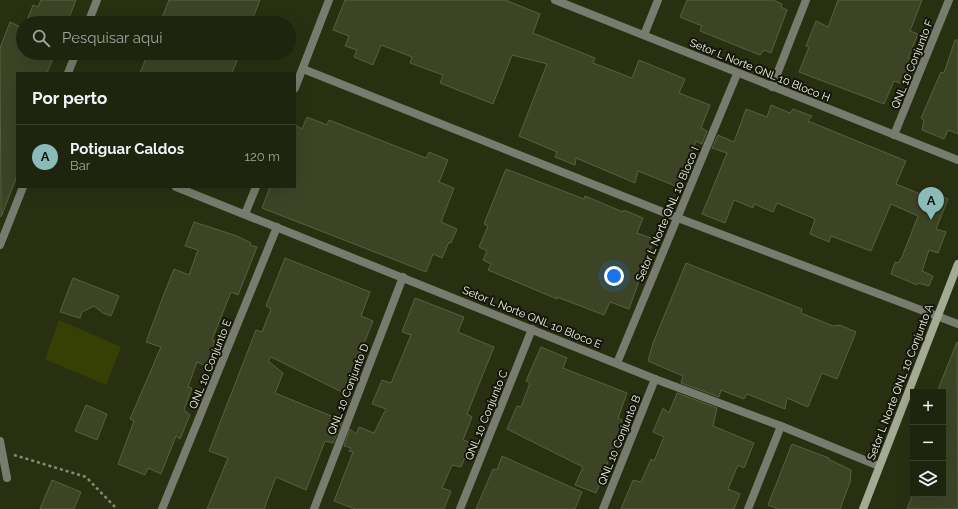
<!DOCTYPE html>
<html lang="pt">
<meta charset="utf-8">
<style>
body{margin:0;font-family:Raleway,sans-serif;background:#272c17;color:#f1f3f6}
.controls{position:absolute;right:12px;bottom:12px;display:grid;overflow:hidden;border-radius:0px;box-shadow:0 4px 16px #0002}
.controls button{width:36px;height:36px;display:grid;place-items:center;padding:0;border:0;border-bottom:1px solid #3c412e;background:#1f240e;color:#f1f3f6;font:20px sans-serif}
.you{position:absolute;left:614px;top:276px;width:14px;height:14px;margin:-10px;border:3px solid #fff;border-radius:50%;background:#1a73e8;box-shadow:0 0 0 6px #1a73e833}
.badge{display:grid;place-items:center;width:26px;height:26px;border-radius:50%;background:#8bbbb9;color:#111;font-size:13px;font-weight:700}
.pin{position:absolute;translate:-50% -33px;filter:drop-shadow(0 1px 2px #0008)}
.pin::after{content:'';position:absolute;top:21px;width:14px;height:12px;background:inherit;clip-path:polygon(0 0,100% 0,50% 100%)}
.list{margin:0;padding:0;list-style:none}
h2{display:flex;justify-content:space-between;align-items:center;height:52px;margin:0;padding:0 16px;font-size:17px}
h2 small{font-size:13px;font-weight:400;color:#a1a49e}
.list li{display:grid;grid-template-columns:26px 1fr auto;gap:12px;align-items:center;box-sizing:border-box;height:64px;padding:0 16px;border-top:1px solid #3c412e}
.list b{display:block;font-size:15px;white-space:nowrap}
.list p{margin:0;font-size:13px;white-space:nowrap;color:#a1a49e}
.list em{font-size:13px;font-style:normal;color:#a1a49e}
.icon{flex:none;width:22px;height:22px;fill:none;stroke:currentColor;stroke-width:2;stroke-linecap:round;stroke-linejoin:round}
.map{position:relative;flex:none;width:958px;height:509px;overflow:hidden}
.search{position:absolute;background:#1f240e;box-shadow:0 4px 16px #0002;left:16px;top:16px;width:280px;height:44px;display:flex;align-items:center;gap:10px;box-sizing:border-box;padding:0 14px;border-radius:22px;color:#a1a49e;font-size:15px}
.panel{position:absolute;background:#1f240e;box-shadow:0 4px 16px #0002;left:16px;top:72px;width:280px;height:116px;border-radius:0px}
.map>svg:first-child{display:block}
</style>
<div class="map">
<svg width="958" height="509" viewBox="0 0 958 509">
<rect width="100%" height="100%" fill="#293012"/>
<polygon fill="#364005" points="59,320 121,347 106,385 45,359"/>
<g fill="#3d4426" stroke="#586041">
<polygon points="41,0 76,0 67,23 26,23 33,5 38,7"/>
<polygon points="169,0 260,0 251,23 160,23"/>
<polygon points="345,0 505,0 540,14 533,33 595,58 593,63 632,78 639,60 685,79 679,93 710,105 701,128 707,131 702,144 696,141 678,187 638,171 635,183 576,158 575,165 555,157 557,152 519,136 547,64 512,55 493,104 440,83 443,75 410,63 412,57 381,45 373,65 354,57 357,50 345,46 349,36 333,30"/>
<polygon points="687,0 773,0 782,4 781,7 787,10 771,53 764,50 760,55 700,31 702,26 680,17"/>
<polygon points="838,0 922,0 910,31 918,34 908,58 913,59 903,84 894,81 884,104 799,72 809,47 806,46 816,21 828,27"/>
<polygon points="10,22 23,28 23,53 55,53 47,73 17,73 17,176 1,217 0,48"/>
<polygon points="955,40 958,40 958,134 948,130 944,139 922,130 924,120 921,118 941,72 944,73"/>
<polygon points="148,53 240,53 232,73 140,73"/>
<polygon points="771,105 790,113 793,109 812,116 808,121 906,161 896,184 923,195 925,189 948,199 936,229 946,232 938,253 929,250 922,271 933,276 929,286 918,283 917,285 891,274 895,262 898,263 902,257 918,216 891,204 871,251 831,236 829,242 810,234 815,219 777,203 773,212 754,204 753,208 734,200 725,223 702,214 727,153 712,148 718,135 734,142 746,109 767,117"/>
<polygon points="307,117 327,125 329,120 426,158 429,152 448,160 439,182 454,188 441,222 457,229 451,243 449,242 442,258 433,254 426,272 262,208 270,187 295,187 295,125 302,129"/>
<polygon points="506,169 584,199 585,196 623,212 624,210 643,218 637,233 654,239 629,309 610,302 604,315 557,297 557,299 488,270 491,264 483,260 487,251 479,247 488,226 484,224"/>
<polygon points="194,222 237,236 251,243 250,245 257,247 238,295 231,292 212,340 215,341 206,366 197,362 188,387 192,388 184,410 190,415 180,439 176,436 161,474 148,468 145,475 118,464 134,421 130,419 161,347 146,342 164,294 174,269 189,275 198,250 185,246"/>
<polygon points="285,258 370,292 361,316 373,321 344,393 271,357 268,361 283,373 275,393 336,418 342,422 333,443 325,441 306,490 276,477 264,509 207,509 228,458 209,451 256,330 262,332 271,309 266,306"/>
<polygon points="686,263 802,309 801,313 833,326 840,325 856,332 837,379 822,373 808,407 787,398 785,409 747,394 744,399 721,390 719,397 681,383 683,376 648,361 653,343"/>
<polygon points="73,278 119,296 111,316 103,313 94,306 82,312 80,318 60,312"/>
<polygon points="415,298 464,317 458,332 494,347 467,414 472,417 463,440 471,443 461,467 452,465 442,488 451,491 444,509 355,509 334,501 353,452 349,451 351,448 344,446 350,429 356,434 359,427 374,433 386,409 372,404 382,380 391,383 411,335 402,332"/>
<polygon points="957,342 958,509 907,509 913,494 943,494 943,392 937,392"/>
<polygon points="541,347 567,358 563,368 627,393 618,418 624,421 596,493 575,485 583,467 507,429 517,406 521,407 530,383 526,381"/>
<polygon points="677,393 717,408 713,426 754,443 744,468 738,465 728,489 740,494 734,509 621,509 633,480 641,482 651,459 654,461 664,437 653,432 663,408 669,413"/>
<polygon points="86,405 107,414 97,440 75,431"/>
<polygon points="792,444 829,458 828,459 851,470 850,482 840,509 778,509 768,505"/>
<polygon points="502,456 582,492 575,509 476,509 493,469 497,470"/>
<polygon points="52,480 81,492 74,509 40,509"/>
</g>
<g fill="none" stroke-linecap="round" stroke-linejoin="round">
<polyline stroke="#878d75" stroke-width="2.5" stroke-dasharray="3 3" stroke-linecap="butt" points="14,455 86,477 117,509"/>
<g stroke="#787c6e" stroke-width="8">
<polyline points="555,0 958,160"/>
<polyline points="88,23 97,0"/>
<polyline points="644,35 658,0"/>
<polyline points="303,69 678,218 958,324"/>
<polyline points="68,73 76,53"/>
<polyline points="772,87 806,0"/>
<polyline points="295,88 329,0"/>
<polyline points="894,135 949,0"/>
<polyline points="176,187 655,379 781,426 879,466"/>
<polyline points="245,214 256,187"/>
<polyline points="0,245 23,187"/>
<polyline points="617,363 737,74"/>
<polyline points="0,441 7,478"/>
<polyline points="162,509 277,227"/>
<polyline points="314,509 403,277"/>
<polyline points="460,509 532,329"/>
<polyline points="603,509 655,379"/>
<polyline points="748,509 781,426"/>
</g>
<polyline stroke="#a4aa93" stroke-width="8" points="863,509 958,264"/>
</g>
<g text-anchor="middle" stroke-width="4" stroke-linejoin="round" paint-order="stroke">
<g font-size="11" fill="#f3f7e6" stroke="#131609">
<text transform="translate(912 64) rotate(-68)" y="4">QNL 10 Conjunto F</text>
<text transform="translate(760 70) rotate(22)" y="4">Setor L Norte QNL 10 Bloco H</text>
<text transform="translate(667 214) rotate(-67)" y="4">Setor L Norte QNL 10 Bloco I</text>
<text transform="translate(532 317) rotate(22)" y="4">Setor L Norte QNL 10 Bloco E</text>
<text transform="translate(210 364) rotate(-68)" y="4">QNL 10 Conjunto E</text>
<text transform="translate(900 382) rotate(-69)" y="4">Setor L Norte QNL 10 Conjunto A</text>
<text transform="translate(348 389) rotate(-69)" y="4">QNL 10 Conjunto D</text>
<text transform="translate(486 415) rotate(-68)" y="4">QNL 10 Conjunto C</text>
<text transform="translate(619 440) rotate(-68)" y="4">QNL 10 Conjunto B</text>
</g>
</g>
</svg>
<div class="controls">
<button>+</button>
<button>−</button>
<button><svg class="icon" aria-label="layers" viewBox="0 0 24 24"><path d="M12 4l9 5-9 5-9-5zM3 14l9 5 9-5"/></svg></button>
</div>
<div class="you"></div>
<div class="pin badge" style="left:931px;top:220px">A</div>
<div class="search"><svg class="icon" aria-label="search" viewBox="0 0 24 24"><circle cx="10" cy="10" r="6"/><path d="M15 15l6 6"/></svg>Pesquisar aqui</div>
<section class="panel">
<h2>Por perto<small></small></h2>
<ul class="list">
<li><span class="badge">A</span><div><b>Potiguar Caldos</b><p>Bar</p></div><em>120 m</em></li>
</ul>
</section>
</div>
